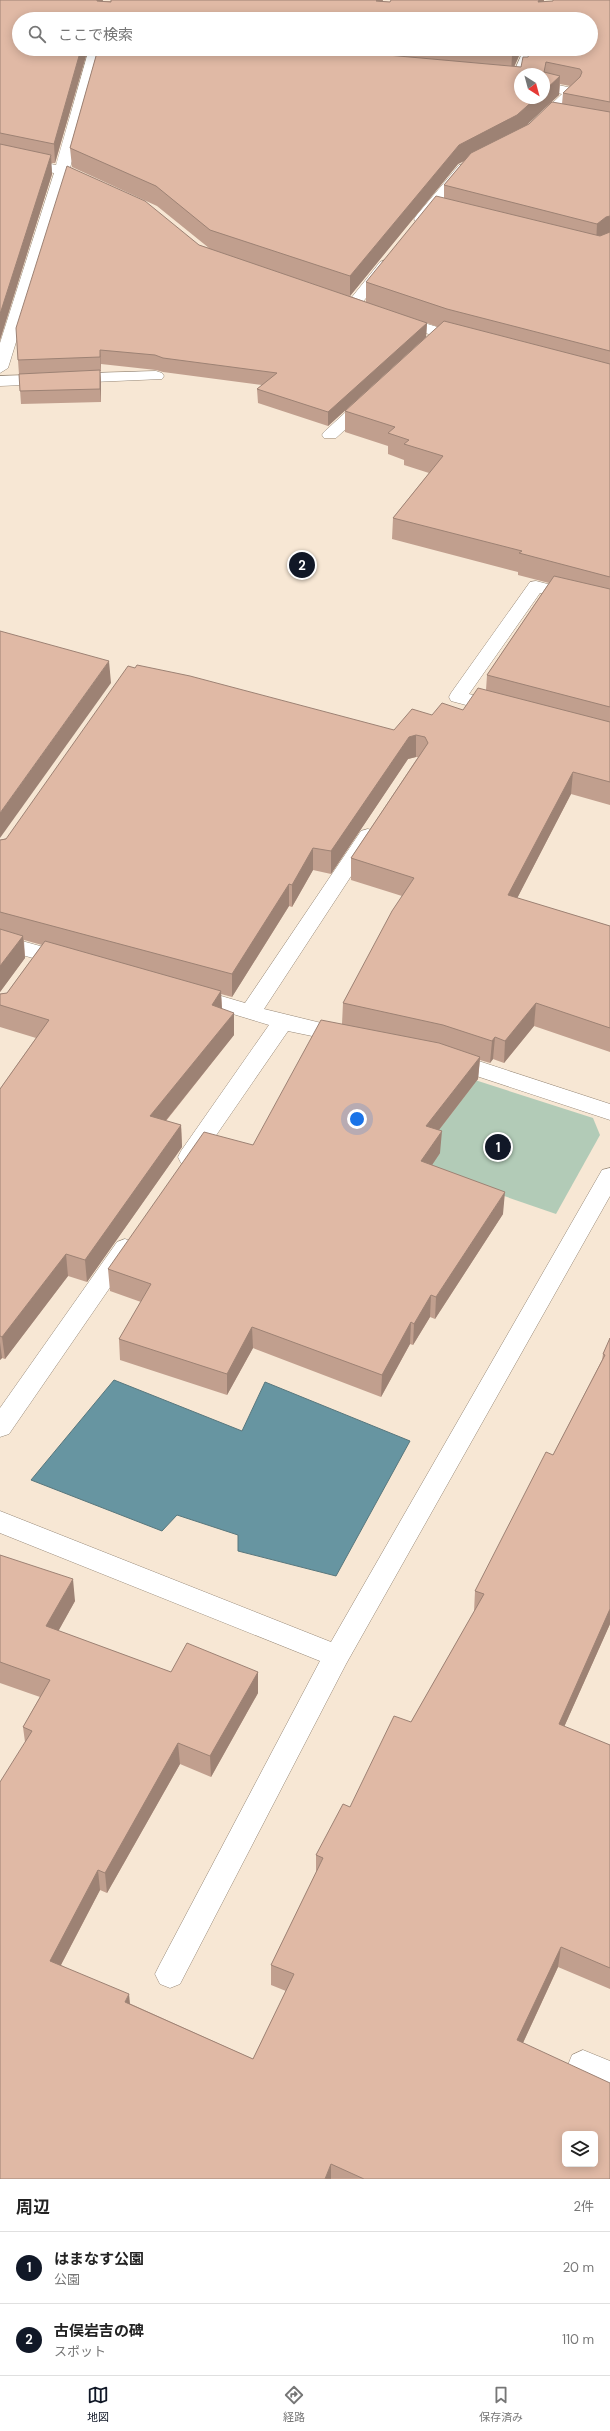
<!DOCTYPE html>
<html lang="ja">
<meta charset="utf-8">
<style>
body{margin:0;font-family:"DM Sans","Noto Sans JP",sans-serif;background:#f2f2f2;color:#222}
.controls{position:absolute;right:12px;bottom:12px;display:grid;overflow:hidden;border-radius:6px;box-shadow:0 2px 10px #0003}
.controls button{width:36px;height:36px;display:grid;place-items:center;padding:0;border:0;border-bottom:1px solid #e0e0e0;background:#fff;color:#222;font:20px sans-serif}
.compass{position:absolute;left:514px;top:68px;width:36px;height:36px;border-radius:50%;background:#fff;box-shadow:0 2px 10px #0003;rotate:144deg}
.you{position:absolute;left:357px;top:1119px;width:14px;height:14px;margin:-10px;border:3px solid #fff;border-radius:50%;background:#1a73e8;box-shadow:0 0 0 6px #1a73e833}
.badge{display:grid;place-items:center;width:26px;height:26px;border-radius:50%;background:#111827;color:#fff;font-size:13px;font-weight:700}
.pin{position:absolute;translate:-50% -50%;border:2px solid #fff;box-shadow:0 1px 4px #0006}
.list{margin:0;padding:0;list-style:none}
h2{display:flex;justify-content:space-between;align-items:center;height:52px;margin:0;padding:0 16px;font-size:17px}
h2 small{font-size:13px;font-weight:400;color:#767676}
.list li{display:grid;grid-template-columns:26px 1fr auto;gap:12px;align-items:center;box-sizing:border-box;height:72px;padding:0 16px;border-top:1px solid #e0e0e0}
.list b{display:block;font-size:15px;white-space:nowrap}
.list p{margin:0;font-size:13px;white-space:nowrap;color:#767676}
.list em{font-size:13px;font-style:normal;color:#767676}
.icon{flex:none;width:22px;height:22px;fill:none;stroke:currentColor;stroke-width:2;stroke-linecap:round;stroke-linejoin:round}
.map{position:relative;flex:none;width:610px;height:2179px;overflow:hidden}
.search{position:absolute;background:#fff;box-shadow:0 2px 10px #0003;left:12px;right:12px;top:12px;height:44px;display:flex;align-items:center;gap:10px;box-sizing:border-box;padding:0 14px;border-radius:22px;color:#767676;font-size:15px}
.sheet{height:196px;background:#fff}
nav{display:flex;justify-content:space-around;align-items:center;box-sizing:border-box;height:56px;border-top:1px solid #e0e0e0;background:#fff;font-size:11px;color:#767676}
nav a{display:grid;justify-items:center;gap:2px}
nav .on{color:#111827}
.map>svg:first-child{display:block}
</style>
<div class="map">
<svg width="610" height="2179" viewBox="0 0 610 2179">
<rect width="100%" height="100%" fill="#f7e7d4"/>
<polygon fill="#b2cbb7" points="450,1072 593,1118 600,1135 556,1214 394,1158"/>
<polygon fill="#6795a1" stroke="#58777d" points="114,1380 242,1431 265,1382 410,1441 336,1576 238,1551 238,1535 177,1515 162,1531 31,1480"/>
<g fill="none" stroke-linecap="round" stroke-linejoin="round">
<g stroke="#978877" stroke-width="1">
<g id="minor">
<polygon points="89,49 103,49 70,168 98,181 100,184 93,188 67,177 8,368 0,373 0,343 54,173 0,162 0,154 56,165"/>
<polygon points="365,49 379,49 373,63 387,65 389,68 387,71 360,69 358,66"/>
<polygon points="524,49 538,49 527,74 520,74 520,84 512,84 510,81"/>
<polygon points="544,82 577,89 579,92 543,127 533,127 531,124 533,121 562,94 544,90"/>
<polygon points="464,164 471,168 469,171 426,222 416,222 414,219 416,216 459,165"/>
<polygon points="385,260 393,265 390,268 358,308 348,308 345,305 348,302 380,262"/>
<polygon points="397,315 468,336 470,339 462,344 392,323 389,320"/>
<polygon points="156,371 162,373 164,376 162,379 0,386 0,376"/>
<polygon points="367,396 373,398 375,401 373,404 336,438 324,438 322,435 324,432 361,398"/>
<polygon points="536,581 610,600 610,610 540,593 469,694 507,704 509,708 507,712 500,714 451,701 449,697 451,693 530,582"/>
<polygon points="368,829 375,831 378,835 264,1009 354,1031 357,1036 354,1041 346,1043 288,1031 197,1163 189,1165 181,1163 178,1157 181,1151 269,1025 187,1000 183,995 187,990 194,988 245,1003 361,831"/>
<polygon points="0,935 73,955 76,960 73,965 66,967 0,949"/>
<polygon points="451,1052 610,1104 610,1120 443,1065 440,1060 443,1055"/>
<polygon points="610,1168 610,1196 346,1664 180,1984 170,1988 160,1984 155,1974 160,1964 320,1661 0,1533 0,1511 331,1642 602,1170"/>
<polygon points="125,1239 133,1242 137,1248 133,1254 9,1434 0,1437 0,1408 117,1242"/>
<polygon points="583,2050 610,2061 610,2091 572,2075 568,2065 572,2055"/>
</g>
</g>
<use href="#minor" fill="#fff" fill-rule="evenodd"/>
</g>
<g fill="#c19f8e" fill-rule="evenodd">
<path d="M0,0l102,1 281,-1 -1,1 8,1 1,-2h153v1l66,-1v805l-39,-11 -54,104 93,28v126l-76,-26 -30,37 -11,-4 -3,4 -10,-3 -2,19 -39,51 1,23 -8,12 71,49 -68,105 -5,-2 -17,28 -3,-1 -29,53 -128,-49 -26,47 -107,-35 -1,-21 22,-37 -31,-11 -2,-22 145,-124 89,-121 1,-21 59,-107 -51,-16v-22l67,-101h-2l-8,2 -77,115 -18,-4 -21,37 -3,-1 -57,91 -11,-3 1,14 12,27 -68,86 15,4 1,22 -95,135 -19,-6 -63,83 -3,-1 -2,2v-271l36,-51 -36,-11v-33l7,-1 35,-48 -18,-5 1,18 -25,34v-152l394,-110 38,-15 31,-5 23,-20 1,-15 62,-92 -31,-8v-3l-126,-33 1,-21 36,-45 -25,-8v-5l-16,-6v-8l-43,-14v-21l93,-84 -11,-4 -1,14 -98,89 -70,-23 -1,-14 5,-4 -99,-13 -7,-2 -55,-6v7h-1l1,12v19l-80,2 -3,-44 181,-115 10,3 -52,-42 -85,-39 -2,-19 28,-99h266l-1,2 2,2 10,1v-5h147l-8,18h7l7,-10 63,-38h-572v30h69l-33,114h-4l1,11 -52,166zM560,84l10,2 -7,7 -1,11 -36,21 33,-30zM464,161l-20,24v13l-78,84v20l-16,-6 108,-132z"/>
<polygon points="610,1338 610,1624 564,1727 610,1745 610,1989 558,1967 523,2043 610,2179 0,2179 25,1742 23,1727 40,1697 0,1683 0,1555 75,1601 58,1631 171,1672 258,1672 258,1693 211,1777 180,1764 107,1893 100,1890 61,1965 131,2004 253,2059 286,1991 271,1985 271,1965 316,1873 316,1855 411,1722 474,1612 475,1591 553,1455 602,1360 603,1354"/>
</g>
<g fill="#9d8274">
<polygon points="97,0 103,0 98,19 97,1"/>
<polygon points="377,0 383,0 376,19 376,1"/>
<polygon points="539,0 544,0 538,19 538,2"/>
<polygon points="81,49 88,49 55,163 54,144"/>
<polygon points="515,49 522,49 511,74 512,55"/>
<polygon points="560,76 559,95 516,135 458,164 350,296 350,276 459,145 536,98 544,98 544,91"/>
<polygon points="51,155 52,174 0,340 0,314"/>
<polygon points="610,216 610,236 596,244 597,224 606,217"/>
<polygon points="427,323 426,337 328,426 328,412"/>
<polygon points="100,350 101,364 101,371 100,357"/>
<polygon points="100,370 101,383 101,402 100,389"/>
<polygon points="109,661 111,683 0,838 0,813"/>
<polygon points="416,735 416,757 408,759 331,874 331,851 409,737"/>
<polygon points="573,772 571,794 507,918 508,895"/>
<polygon points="313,848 313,870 292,907 292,885"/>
<polygon points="289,884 289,906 232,997 232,974"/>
<polygon points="23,936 25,958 0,992 0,966"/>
<polygon points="221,991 222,1013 212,1005"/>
<polygon points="536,1003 534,1026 504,1063 505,1041"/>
<polygon points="234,1013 234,1035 151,1139 150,1116"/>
<polygon points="495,1037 493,1059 490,1063 492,1041"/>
<polygon points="480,1057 478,1079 425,1148 426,1126"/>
<polygon points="181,1125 182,1147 87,1282 85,1260"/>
<polygon points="442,1131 440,1153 420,1183 421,1161"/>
<polygon points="505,1192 503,1214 435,1319 436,1297"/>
<polygon points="66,1254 68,1276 5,1359 2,1337"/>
<polygon points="431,1295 430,1317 413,1345 414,1324"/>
<polygon points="411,1322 410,1344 381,1397 382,1375"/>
<polygon points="252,1327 253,1348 227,1395 227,1374"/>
<polygon points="0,1342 2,1358 0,1360"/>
<polygon points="73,1579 75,1601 49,1648 46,1626"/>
<polygon points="610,1609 610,1624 556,1745 559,1724"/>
<polygon points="258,1672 258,1693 211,1777 210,1756"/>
<polygon points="178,1743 180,1764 107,1893 105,1873"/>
<polygon points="98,1870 100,1890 53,1980 50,1961"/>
<polygon points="561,1947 558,1967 515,2060 517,2040"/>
<polygon points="129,1994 131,2013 125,2002"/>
<polygon points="331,2164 331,2179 325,2179"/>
</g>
<g fill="#e0b9a5" stroke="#9d8274" fill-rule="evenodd">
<polygon points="0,0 97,0 97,1 111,2 111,0 377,0 376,1 390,2 391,0 539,0 538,2 553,1 553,0 610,0 610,102 563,93 580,77 582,72 580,69 546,62 544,72 560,76 544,91 544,74 520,74 520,98 536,98 517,115 459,145 350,276 210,230 156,186 70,148 98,49 360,49 365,53 521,67 523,57 528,57 531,49 591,49 591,19 19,19 19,49 81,49 54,144 0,133"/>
<polygon points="442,49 515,49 512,55"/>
<polygon points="552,102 610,112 610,216 606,217 597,224 444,185 471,153 529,124"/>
<polygon points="0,144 51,155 0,314"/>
<polygon points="67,166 145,201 199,245 427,323 328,412 257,389 277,373 163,358 155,355 100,350 100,357 18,360 16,328"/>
<polygon points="436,196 600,236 610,232 610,351 447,309 366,282"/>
<polygon points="444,321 610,364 610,577 519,553 522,551 393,518 443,456 404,444 409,440 388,433 395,427 345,411"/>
<polygon points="100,370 100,389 20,391 19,374"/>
<polygon points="554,576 610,589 610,707 487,675"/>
<polygon points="0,631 109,661 0,813"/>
<polygon points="137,665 190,676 394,730 412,709 432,715 442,703 463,710 478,688 610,722 610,782 573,772 508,895 610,926 610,1028 536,1003 505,1041 495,1037 492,1041 443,1025 343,1003 392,911 414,878 351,858 428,743 425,737 416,735 409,737 331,851 313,848 292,885 289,884 232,974 0,912 0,840 6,839 128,666 135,668"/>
<polygon points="0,929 23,936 0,966"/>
<polygon points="45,941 221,991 212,1005 234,1013 150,1116 181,1125 85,1260 66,1254 2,1337 0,1336 0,1089 49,1020 0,1005 0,994 7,993"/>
<polygon points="321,1020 439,1043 480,1057 426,1126 442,1131 421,1161 505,1192 436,1297 431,1295 414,1324 411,1322 382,1375 252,1327 227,1374 119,1339 151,1284 108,1269 204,1132 253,1145"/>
<path d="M610,1338v271l-51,115 51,21v223l-49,-21 -44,93 93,43v96h-246l-33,-15 -6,15h-325v-397l32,-51 -9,-4 27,-47 -50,-18v-107l73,24 -27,47 125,46 16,-29 71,29 -48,84 -32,-13 -73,130 -7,-3 -48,91 79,33 -4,8 128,57 41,-85 -23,-9 52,-107 -7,-3 27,-51 7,3 44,-91 17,6 73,-128 -9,-3 71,-139 7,3 52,-100 -2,-1zM565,2134h30v30h-30z"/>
</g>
</svg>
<div class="controls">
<button><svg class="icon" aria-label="layers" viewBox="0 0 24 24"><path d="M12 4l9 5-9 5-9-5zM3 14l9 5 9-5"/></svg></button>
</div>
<svg class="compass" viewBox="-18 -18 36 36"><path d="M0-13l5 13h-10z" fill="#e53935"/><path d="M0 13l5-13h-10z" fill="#767676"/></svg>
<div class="you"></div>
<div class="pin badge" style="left:498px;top:1147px">1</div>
<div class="pin badge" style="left:302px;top:565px">2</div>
<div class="search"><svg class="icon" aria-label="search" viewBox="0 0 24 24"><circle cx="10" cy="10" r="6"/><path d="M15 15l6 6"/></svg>ここで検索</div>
</div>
<section class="sheet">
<h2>周辺<small>2件</small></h2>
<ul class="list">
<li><span class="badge">1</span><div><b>はまなす公園</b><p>公園</p></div><em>20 m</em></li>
<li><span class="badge">2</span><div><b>古俣岩吉の碑</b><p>スポット</p></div><em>110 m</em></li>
</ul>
</section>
<nav>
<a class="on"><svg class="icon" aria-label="map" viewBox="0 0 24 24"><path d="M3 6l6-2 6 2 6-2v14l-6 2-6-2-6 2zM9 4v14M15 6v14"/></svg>地図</a>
<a><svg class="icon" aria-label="directions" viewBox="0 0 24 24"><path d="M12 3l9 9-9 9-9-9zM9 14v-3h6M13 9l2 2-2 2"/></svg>経路</a>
<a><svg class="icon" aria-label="saved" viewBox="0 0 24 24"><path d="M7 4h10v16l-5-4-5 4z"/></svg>保存済み</a>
</nav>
